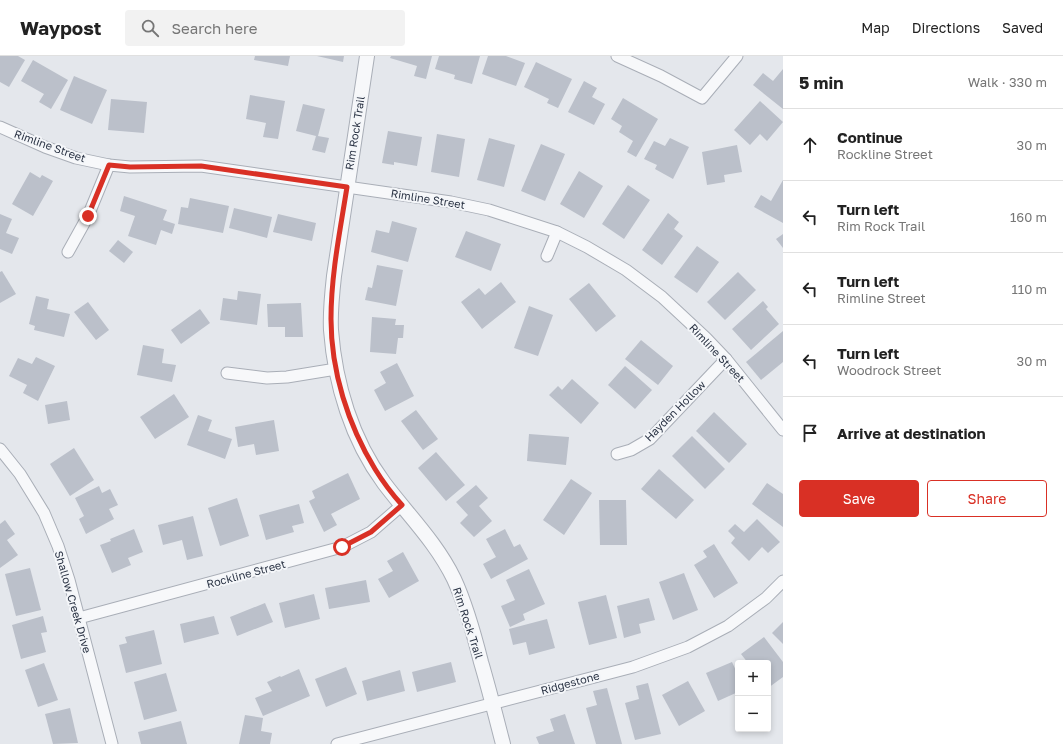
<!DOCTYPE html>
<meta charset="utf-8">
<style>
body{margin:0;font-family:"Golos Text",sans-serif;background:#f2f2f2;color:#222}
.controls{position:absolute;right:12px;bottom:12px;display:grid;overflow:hidden;border-radius:4px;box-shadow:0 2px 6px #0003}
.controls button{width:36px;height:36px;display:grid;place-items:center;padding:0;border:0;border-bottom:1px solid #e0e0e0;background:#fff;color:#222;font:20px sans-serif}
.stop{position:absolute;width:12px;height:12px;margin:-9px;border:3px solid #d93025;border-radius:50%;background:#fff}
.stop.end{background:#d93025;border-color:#fff;box-shadow:0 1px 4px #0008}
.list{margin:0;padding:0;list-style:none}
h2{display:flex;justify-content:space-between;align-items:center;height:52px;margin:0;padding:0 16px;font-size:17px}
h2 small{font-size:13px;font-weight:400;color:#767676}
.list li{display:grid;grid-template-columns:26px 1fr auto;gap:12px;align-items:center;box-sizing:border-box;height:72px;padding:0 16px;border-top:1px solid #e0e0e0}
.list b{display:block;font-size:15px;white-space:nowrap}
.list p{margin:0;font-size:13px;white-space:nowrap;color:#767676}
.list em{font-size:13px;font-style:normal;color:#767676}
.actions{display:flex;gap:8px;padding:12px 16px}
.actions a{flex:1;padding:9px 0;border:1px solid #d93025;border-radius:4px;text-align:center;font-size:14px;color:#d93025}
.actions .main{background:#d93025;color:#fff}
.icon{flex:none;width:22px;height:22px;fill:none;stroke:currentColor;stroke-width:2;stroke-linecap:round;stroke-linejoin:round}
.map{position:relative;flex:none;width:783px;height:688px;overflow:hidden}
header{display:flex;align-items:center;gap:24px;box-sizing:border-box;height:56px;padding:0 20px;background:#fff;border-bottom:1px solid #e0e0e0}
header strong{font-size:19px}
nav{display:flex;gap:22px;margin-inline-start:auto;font-size:14px}
.search{width:280px;height:36px;background:#f2f2f2;display:flex;align-items:center;gap:10px;box-sizing:border-box;padding:0 14px;border-radius:4px;color:#767676;font-size:15px}
main{display:flex}
aside{flex:1;background:#fff}
.map>svg:first-child{display:block}
</style>
<header>
<strong>Waypost</strong>
<div class="search"><svg class="icon" aria-label="search" viewBox="0 0 24 24"><circle cx="10" cy="10" r="6"/><path d="M15 15l6 6"/></svg>Search here</div>
<nav><a>Map</a><a>Directions</a><a>Saved</a></nav>
</header>
<main>
<div class="map">
<svg width="783" height="688" viewBox="0 0 783 688">
<rect width="100%" height="100%" fill="#e4e7ec"/>
<g fill="#bbc0ca">
<polygon points="0,0 18,0 25,4 9,31 0,26"/>
<polygon points="255,0 290,0 288,10 254,4"/>
<polygon points="317,0 344,0 343,6"/>
<polygon points="391,0 432,0 426,23 414,20 417,10 390,2"/>
<polygon points="439,0 480,0 472,28 454,23 455,19 435,13"/>
<polygon points="488,0 506,0 525,7 516,30 482,18"/>
<polygon points="33,4 68,24 51,53 39,46 44,38 21,25"/>
<polygon points="536,6 572,23 558,52 547,47 549,43 524,31"/>
<polygon points="783,13 783,53 753,29 763,17 773,25"/>
<polygon points="74,20 107,34 92,68 60,54"/>
<polygon points="584,25 597,32 592,41 605,48 594,69 568,56"/>
<polygon points="250,39 285,45 278,83 263,81 266,67 246,63"/>
<polygon points="623,42 658,63 636,101 627,96 633,85 619,76 622,70 611,63"/>
<polygon points="111,43 147,46 144,77 108,74"/>
<polygon points="760,45 783,66 767,85 760,78 750,89 734,74"/>
<polygon points="303,48 325,53 318,80 329,82 325,97 312,94 316,80 296,75"/>
<polygon points="388,75 422,81 417,110 394,106 394,109 382,107"/>
<polygon points="437,78 465,83 459,121 431,116"/>
<polygon points="489,82 515,89 504,131 477,124"/>
<polygon points="670,82 689,91 673,123 655,113 657,109 644,103 654,85 665,90"/>
<polygon points="541,88 565,98 545,145 521,135"/>
<polygon points="737,89 742,116 724,119 725,126 707,129 702,96"/>
<polygon points="579,115 603,130 584,162 560,148"/>
<polygon points="30,116 40,122 42,119 53,125 33,160 12,148"/>
<polygon points="783,124 783,167 754,151 761,139 771,145"/>
<polygon points="628,129 650,144 624,183 602,168"/>
<polygon points="124,140 167,154 163,164 175,168 172,178 161,174 156,189 128,180 135,160 120,155"/>
<polygon points="190,142 229,150 223,177 178,168 181,151 188,152"/>
<polygon points="234,152 272,161 267,182 229,172"/>
<polygon points="668,157 679,166 674,173 683,180 662,209 642,194"/>
<polygon points="0,158 12,163 6,177 19,182 12,198 0,193"/>
<polygon points="278,158 316,167 312,185 273,176"/>
<polygon points="392,165 417,172 408,206 371,196 376,174 389,177"/>
<polygon points="466,175 501,188 491,215 455,201"/>
<polygon points="783,178 783,192 776,183"/>
<polygon points="118,184 133,196 124,207 109,195"/>
<polygon points="697,190 719,206 697,237 674,221"/>
<polygon points="377,209 403,214 396,250 365,244 368,231 372,232"/>
<polygon points="2,215 16,238 0,247 0,216"/>
<polygon points="738,216 756,234 725,264 707,246"/>
<polygon points="501,226 516,246 482,273 461,246 479,232 485,239"/>
<polygon points="589,227 616,260 596,276 569,243"/>
<polygon points="238,235 261,238 257,269 220,264 223,242 237,244"/>
<polygon points="36,240 49,243 47,253 70,258 64,281 34,274 35,270 29,268"/>
<polygon points="763,245 768,251 766,253 779,268 751,294 732,273"/>
<polygon points="88,246 109,274 96,284 74,256"/>
<polygon points="301,247 303,281 285,281 285,271 268,271 267,248"/>
<polygon points="529,250 553,259 538,300 514,292"/>
<polygon points="200,253 210,267 181,288 171,274"/>
<polygon points="372,261 396,263 395,269 404,269 403,282 398,282 396,298 370,296"/>
<polygon points="783,275 783,306 761,324 746,306"/>
<polygon points="641,284 673,310 658,329 625,303"/>
<polygon points="143,289 164,293 162,307 176,309 172,326 137,319"/>
<polygon points="36,301 55,310 38,345 23,337 27,329 9,320 18,302 32,308"/>
<polygon points="397,307 414,340 385,355 374,334 386,327 380,316"/>
<polygon points="625,310 652,334 635,353 608,329"/>
<polygon points="572,323 599,347 581,368 549,339 558,330 562,334"/>
<polygon points="174,338 189,361 155,383 140,361"/>
<polygon points="67,345 70,364 48,368 45,349"/>
<polygon points="416,354 438,383 423,394 401,365"/>
<polygon points="714,356 747,388 729,407 696,375"/>
<polygon points="198,359 212,364 208,375 232,383 225,403 187,389"/>
<polygon points="274,364 279,395 256,399 254,388 238,391 235,371"/>
<polygon points="529,378 569,381 566,409 527,405"/>
<polygon points="692,380 725,413 705,433 672,400"/>
<polygon points="74,392 94,424 70,440 50,408"/>
<polygon points="436,396 465,429 446,445 418,412"/>
<polygon points="659,413 694,444 676,463 641,433"/>
<polygon points="348,417 360,443 331,458 337,469 324,476 309,445 315,442 312,435"/>
<polygon points="571,423 592,437 564,479 543,464"/>
<polygon points="767,427 783,438 783,471 752,448"/>
<polygon points="476,429 488,442 479,450 492,465 474,481 460,467 468,459 456,446"/>
<polygon points="99,430 102,437 110,433 118,449 109,453 114,463 86,478 79,463 84,460 75,442"/>
<polygon points="237,442 249,480 220,490 208,452"/>
<polygon points="599,444 626,444 627,489 600,489"/>
<polygon points="299,448 304,467 292,470 294,476 266,484 259,459"/>
<polygon points="193,460 203,500 187,504 182,484 163,489 158,469"/>
<polygon points="757,463 780,486 768,497 762,491 749,505 731,487 735,482 728,475 735,468 744,476"/>
<polygon points="5,464 15,478 7,484 18,499 0,512 0,468"/>
<polygon points="134,473 143,496 128,502 131,509 112,517 100,489 111,485 110,483"/>
<polygon points="505,473 514,491 520,488 528,503 491,523 483,508 496,501 486,483"/>
<polygon points="714,488 738,527 714,542 694,509 707,501 703,495"/>
<polygon points="403,496 419,525 389,542 378,523 393,515 387,505"/>
<polygon points="30,512 41,554 16,560 5,518"/>
<polygon points="529,513 545,548 523,558 525,564 510,571 501,550 515,544 506,524"/>
<polygon points="684,517 698,554 673,564 659,526"/>
<polygon points="366,524 370,546 329,553 325,532"/>
<polygon points="314,538 320,563 285,572 279,547"/>
<polygon points="606,539 617,582 589,589 578,546"/>
<polygon points="649,542 655,564 639,568 641,577 624,582 617,550"/>
<polygon points="265,547 273,566 237,580 230,561"/>
<polygon points="43,560 47,576 41,577 46,596 21,603 12,569"/>
<polygon points="214,560 219,578 184,587 180,568"/>
<polygon points="547,563 555,592 529,599 526,586 513,589 509,573"/>
<polygon points="783,566 783,588 772,577"/>
<polygon points="154,574 162,608 126,617 119,589 127,587 125,581"/>
<polygon points="764,581 783,606 783,621 768,632 768,607 748,607 741,598"/>
<polygon points="451,606 456,626 417,636 412,616"/>
<polygon points="732,606 738,619 738,636 718,645 706,617"/>
<polygon points="44,607 58,644 38,651 25,614"/>
<polygon points="346,611 357,638 326,651 315,623"/>
<polygon points="299,613 310,640 263,660 255,642 272,635 267,626 280,620 281,621"/>
<polygon points="400,614 405,635 367,645 362,625"/>
<polygon points="166,617 177,655 144,664 134,626"/>
<polygon points="688,625 705,655 679,670 662,639"/>
<polygon points="648,627 661,678 635,684 625,647 639,643 636,630"/>
<polygon points="607,632 622,688 596,688 586,652 597,649 593,635"/>
<polygon points="70,652 78,687 53,688 45,658"/>
<polygon points="565,658 575,688 539,688 536,681 554,675 550,663"/>
<polygon points="245,659 263,662 261,675 272,677 270,688 239,688"/>
<polygon points="181,665 187,688 141,688 138,676"/>
</g>
<g fill="none" stroke-linecap="round" stroke-linejoin="round">
<g stroke="#a9aeb7" stroke-width="13">
<g id="minor">
<polyline points="617,0 661,20 702,42 737,0"/>
<polyline points="0,71 45,91 76,102 109,109 130,111 201,110 451,146 489,154 557,176 587,191 626,214 662,241 706,282 726,303 783,374"/>
<polyline points="68,196 88,160 109,109"/>
<polyline points="547,200 557,176"/>
<polyline points="227,317 267,322 287,321 336,313"/>
<polyline points="0,393 20,418 44,457 58,490 69,524 112,688"/>
<polyline points="617,398 631,394 650,383 726,303"/>
<polyline points="79,562 342,491 371,476 402,449"/>
<polyline points="337,688 633,611 688,591 728,570 766,542 783,525"/>
</g>
</g>
<g stroke="#a9aeb7" stroke-width="16">
<path id="tertiary" d="M367,0l-33,220c-2,18 -4,36 -3,54 4,54 21,110 53,153 24,32 52,59 70,96 12,26 20,55 27,83 8,27 15,55 22,82"/>
</g>
<use href="#minor" stroke="#f7f8fa" stroke-width="11"/>
<use href="#tertiary" stroke="#f7f8fa" stroke-width="14"/>
</g>
<g fill="none" stroke-linecap="round" stroke-linejoin="round">
<path stroke="#d93025" stroke-width="5" d="M88,160l21,-51 21,2 71,-1 146,21c-7,44 -16,88 -16,132 0,52 17,106 44,150 8,13 17,25 27,36l-31,27 -29,15"/>
</g>
<g text-anchor="middle" stroke-width="4" stroke-linejoin="round" paint-order="stroke">
<g font-size="11" fill="#2b3445" stroke="#f4f6f9">
<text transform="translate(355 77) rotate(-81)" y="4">Rim Rock Trail</text>
<text transform="translate(50 90) rotate(20)" y="4">Rimline Street</text>
<text transform="translate(428 143) rotate(9)" y="4">Rimline Street</text>
<text transform="translate(717 297) rotate(47)" y="4">Rimline Street</text>
<text transform="translate(675 355) rotate(-45)" y="4">Hayden Hollow</text>
<text transform="translate(246 518) rotate(-15)" y="4">Rockline Street</text>
<text transform="translate(73 546) rotate(74)" y="4">Shallow Creek Drive</text>
<text transform="translate(468 567) rotate(72)" y="4">Rim Rock Trail</text>
<text transform="translate(570 627) rotate(-15)" y="4">Ridgestone</text>
</g>
</g>
</svg>
<div class="controls">
<button>+</button>
<button>−</button>
</div>
<div class="stop" style="left:342px;top:491px"></div>
<div class="stop end" style="left:88px;top:160px"></div>
</div>
<aside>
<h2>5 min<small>Walk · 330 m</small></h2>
<ul class="list">
<li><svg class="icon" aria-label="ahead" viewBox="0 0 24 24"><path d="M12 20V5M6 11l6-6 6 6"/></svg><div><b>Continue</b><p>Rockline Street</p></div><em>30 m</em></li>
<li><svg class="icon" aria-label="left" viewBox="0 0 24 24"><path d="M17 20v-9H6M10 6l-5 5 5 5"/></svg><div><b>Turn left</b><p>Rim Rock Trail</p></div><em>160 m</em></li>
<li><svg class="icon" aria-label="left" viewBox="0 0 24 24"><path d="M17 20v-9H6M10 6l-5 5 5 5"/></svg><div><b>Turn left</b><p>Rimline Street</p></div><em>110 m</em></li>
<li><svg class="icon" aria-label="left" viewBox="0 0 24 24"><path d="M17 20v-9H6M10 6l-5 5 5 5"/></svg><div><b>Turn left</b><p>Woodrock Street</p></div><em>30 m</em></li>
<li><svg class="icon" aria-label="arrive" viewBox="0 0 24 24"><path d="M6 21V4h12l-3 4 3 4H6"/></svg><div><b>Arrive at destination</b></div></li>
</ul>
<div class="actions"><a class="main">Save</a><a>Share</a></div>
</aside>
</main>
